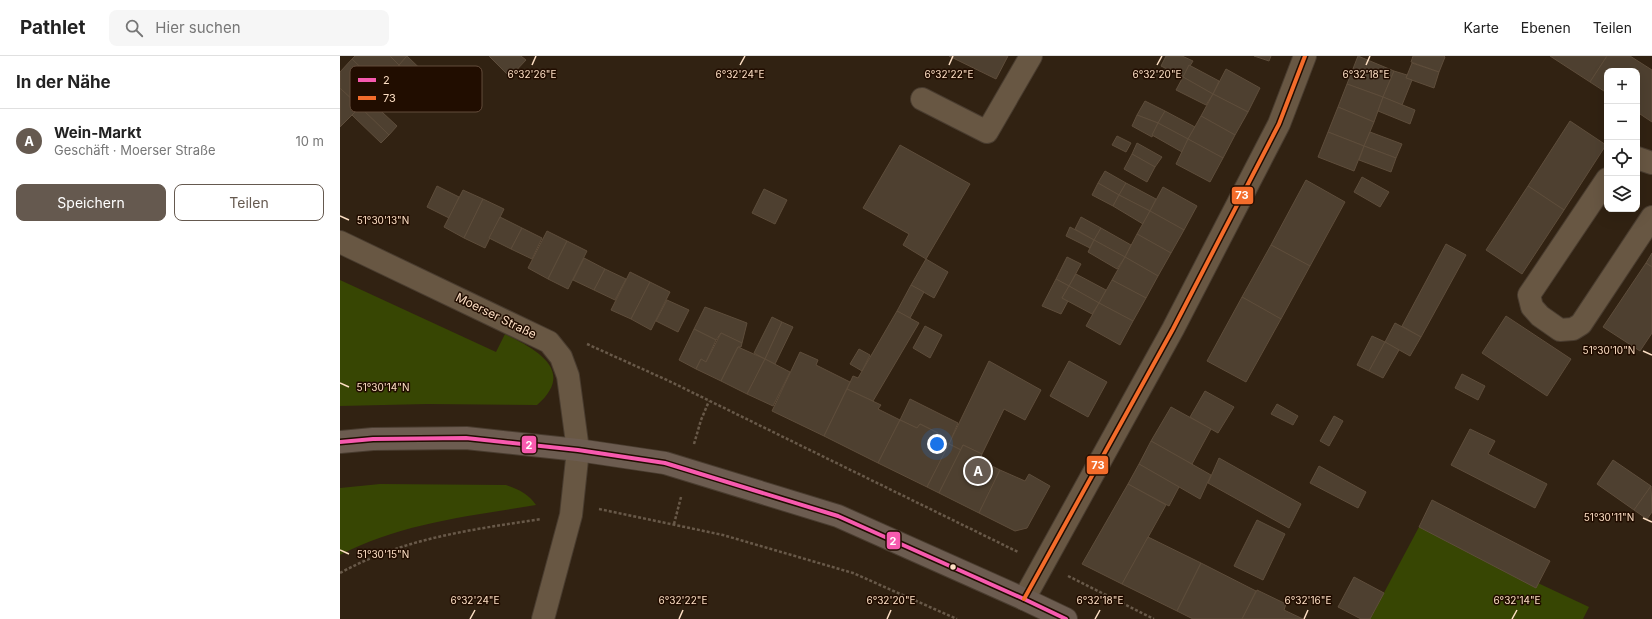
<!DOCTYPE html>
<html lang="de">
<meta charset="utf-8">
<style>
body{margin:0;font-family:Inter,sans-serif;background:#f6f6f6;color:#222}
.controls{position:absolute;right:12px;top:12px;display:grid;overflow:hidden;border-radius:8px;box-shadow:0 4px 16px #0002}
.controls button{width:36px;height:36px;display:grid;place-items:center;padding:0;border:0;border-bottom:1px solid #e0e0e0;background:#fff;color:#222;font:20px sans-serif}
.you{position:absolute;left:597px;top:388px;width:14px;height:14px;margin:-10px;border:3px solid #fff;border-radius:50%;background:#1a73e8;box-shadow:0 0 0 6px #1a73e833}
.badge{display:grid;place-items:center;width:26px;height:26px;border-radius:50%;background:#65594f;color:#fff;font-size:13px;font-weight:700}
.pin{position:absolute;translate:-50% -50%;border:2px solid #fff;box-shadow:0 1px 4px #0006}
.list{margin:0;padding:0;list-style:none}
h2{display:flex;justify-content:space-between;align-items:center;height:52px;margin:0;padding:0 16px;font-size:17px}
h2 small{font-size:13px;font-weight:400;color:#767676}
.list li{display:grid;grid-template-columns:26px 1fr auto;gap:12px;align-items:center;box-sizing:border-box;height:64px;padding:0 16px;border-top:1px solid #e0e0e0}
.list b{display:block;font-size:15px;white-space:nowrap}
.list p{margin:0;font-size:13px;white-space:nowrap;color:#767676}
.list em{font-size:13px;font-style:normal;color:#767676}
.actions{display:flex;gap:8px;padding:12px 16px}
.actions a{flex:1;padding:9px 0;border:1px solid #65594f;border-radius:8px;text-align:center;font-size:14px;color:#65594f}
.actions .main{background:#65594f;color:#fff}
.icon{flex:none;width:22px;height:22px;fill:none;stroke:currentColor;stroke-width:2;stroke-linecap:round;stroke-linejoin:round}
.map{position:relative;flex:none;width:1312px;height:563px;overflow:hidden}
header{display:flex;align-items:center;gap:24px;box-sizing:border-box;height:56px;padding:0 20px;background:#fff;border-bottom:1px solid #e0e0e0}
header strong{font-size:19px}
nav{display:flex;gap:22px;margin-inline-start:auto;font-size:14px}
.search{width:280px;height:36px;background:#f6f6f6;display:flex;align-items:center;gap:10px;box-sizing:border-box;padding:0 14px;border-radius:8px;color:#767676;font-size:15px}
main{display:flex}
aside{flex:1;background:#fff}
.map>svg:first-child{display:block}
</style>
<header>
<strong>Pathlet</strong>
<div class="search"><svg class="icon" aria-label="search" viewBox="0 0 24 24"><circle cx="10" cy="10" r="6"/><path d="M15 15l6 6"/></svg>Hier suchen</div>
<nav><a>Karte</a><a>Ebenen</a><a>Teilen</a></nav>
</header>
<main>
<aside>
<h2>In der Nähe<small></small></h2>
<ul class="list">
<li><span class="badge">A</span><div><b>Wein-Markt</b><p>Geschäft · Moerser Straße</p></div><em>10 m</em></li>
</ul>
<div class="actions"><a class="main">Speichern</a><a>Teilen</a></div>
</aside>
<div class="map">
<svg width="1312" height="563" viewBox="0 0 1312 563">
<rect width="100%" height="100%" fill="#312212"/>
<g fill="#374603">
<path d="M0,224l156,72 9,-18c30,15 72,36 32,71l-110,-1 -87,2z"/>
<path d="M40,428l126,1c12,4 23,9 30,20 -67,11 -135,18 -196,50v-67z"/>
<polygon points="1079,471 1249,551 1243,563 1030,563"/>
</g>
<g fill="#4e4030" stroke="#5e4d3b">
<polygon points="15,0 50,0 59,9 39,29 12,3"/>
<polygon points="50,0 67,0 59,9"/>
<polygon points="67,0 96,28 89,37 59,9"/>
<polygon points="149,0 181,0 186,4 170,21"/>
<polygon points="609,0 668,0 656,23"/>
<polygon points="826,0 842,0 853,5 843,21 821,10"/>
<polygon points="914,0 931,0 929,5"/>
<polygon points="1018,0 1054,15 1043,41 1007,28"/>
<polygon points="1073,0 1104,0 1105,1 1099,16 1071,6"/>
<polygon points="1210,0 1267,0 1250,26"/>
<polygon points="1267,0 1290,0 1312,14 1312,66 1297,56 1297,15 1267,15 1267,37 1250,26"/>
<polygon points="12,3 39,29 20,51 0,32 0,16"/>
<polygon points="1072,7 1099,16 1094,32 1066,22"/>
<polygon points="59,9 89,37 81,45 51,17"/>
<polygon points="849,9 879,25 873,38 843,21"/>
<polygon points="886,13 920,32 908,56 873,38"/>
<polygon points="1054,15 1067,19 1066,22 1072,24 1062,49 1043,41"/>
<polygon points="843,21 873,38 866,49 836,34"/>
<polygon points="1007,28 1043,41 1034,66 998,51"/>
<polygon points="0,32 20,51 0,71"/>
<polygon points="873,38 908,56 895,79 861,60"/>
<polygon points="1043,41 1075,54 1070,68 1038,55"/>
<polygon points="27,42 57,70 49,79 20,51"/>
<polygon points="805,45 825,55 818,67 797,59"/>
<polygon points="20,51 49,79 41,87 12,59"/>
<polygon points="998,51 1034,66 1024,90 988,76"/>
<polygon points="825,55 855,71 848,83 818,67"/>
<polygon points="797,59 818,67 812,81 792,70"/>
<polygon points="861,60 895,79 883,102 848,83"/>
<polygon points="1230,65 1266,89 1224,154 1188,130"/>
<polygon points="818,67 848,83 842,96 812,79"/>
<polygon points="988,76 1024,90 1014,115 978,101"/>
<polygon points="1030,76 1062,88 1056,102 1024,90"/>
<polygon points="777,80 791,87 786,96 772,89"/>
<polygon points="848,83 883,102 870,126 836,108"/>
<polygon points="797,87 822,101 815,111 792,98"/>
<polygon points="560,89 630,128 586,203 563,189 569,178 523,152"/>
<polygon points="1024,90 1056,102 1051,116 1019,104"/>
<polygon points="792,98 815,111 807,126 784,113"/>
<polygon points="765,115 786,127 779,139 758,127"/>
<polygon points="1022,121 1049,136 1040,151 1014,136"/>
<polygon points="966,124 1005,146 970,210 931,189"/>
<polygon points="758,127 779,139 773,150 752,139"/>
<polygon points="786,127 816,143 810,155 779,139"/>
<polygon points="97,130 119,141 109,162 87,151"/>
<polygon points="1188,130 1224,154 1182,218 1146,194"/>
<polygon points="823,131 857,150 844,174 810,155"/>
<polygon points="424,133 447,144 435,168 412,157"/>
<polygon points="123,134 143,143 124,182 104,171"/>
<polygon points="779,139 810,155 803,168 773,150"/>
<polygon points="143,143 164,153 145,192 124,182"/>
<polygon points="810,155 844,174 831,197 797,178"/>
<polygon points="160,161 182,172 171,193 149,182"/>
<polygon points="741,161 761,172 754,184 735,173"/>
<polygon points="730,171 754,184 750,192 726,180"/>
<polygon points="182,172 202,182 192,203 171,193"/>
<polygon points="761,172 791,189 785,201 754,184"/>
<polygon points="207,175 227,185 208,223 188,212"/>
<polygon points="797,178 831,197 818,220 785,201"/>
<polygon points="754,184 785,201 777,213 748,196"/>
<polygon points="227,185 247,195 228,233 208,223"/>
<polygon points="1106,188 1126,199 1081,281 1062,270"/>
<polygon points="931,189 970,210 941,263 902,241"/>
<polygon points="1312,197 1312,211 1306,207"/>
<polygon points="727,201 741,208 729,230 716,223"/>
<polygon points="785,201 818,220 806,242 772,224"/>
<polygon points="244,202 265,213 254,234 233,224"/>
<polygon points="586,203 608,216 594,242 571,229"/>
<polygon points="1306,207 1312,211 1312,277 1300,295 1263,271"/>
<polygon points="265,213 286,223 275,244 254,234"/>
<polygon points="290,216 310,226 291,263 271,254"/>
<polygon points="736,218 766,234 759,247 729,230"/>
<polygon points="716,223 729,230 722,242 728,245 721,258 702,250"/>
<polygon points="772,224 806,242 793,265 759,247"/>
<polygon points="310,226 330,236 311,274 291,263"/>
<polygon points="571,229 584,236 570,262 557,255"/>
<polygon points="729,230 759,247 752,258 722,242"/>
<polygon points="902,241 941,263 906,326 867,305"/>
<polygon points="327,244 349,254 338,276 316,265"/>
<polygon points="759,247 793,265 780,289 746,270"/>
<polygon points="365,251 407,267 402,287 381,277 376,284 354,273"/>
<polygon points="557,255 579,267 533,345 507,333 513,320 518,322"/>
<polygon points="1166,260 1231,303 1207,340 1142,297"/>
<polygon points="432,261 442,266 425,303 414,297"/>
<polygon points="442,266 453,271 435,308 425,303"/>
<polygon points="1055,267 1081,281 1070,300 1045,286"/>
<polygon points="585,270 602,279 590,302 573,292"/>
<polygon points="354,273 376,284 366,306 361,303 356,313 339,304"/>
<polygon points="381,277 402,287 401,291 398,291 381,325 356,313 361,303 366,306"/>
<polygon points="1032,280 1045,286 1029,315 1017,309"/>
<polygon points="1045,286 1059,294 1043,322 1029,315"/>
<polygon points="398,291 425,303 407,338 381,325"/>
<polygon points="519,293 530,299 522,315 510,308"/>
<polygon points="460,296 478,304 476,309 510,326 484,380 432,355"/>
<polygon points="425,303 450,316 433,350 407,338"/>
<polygon points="649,305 701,334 685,364 664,353 642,398 623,389 621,394 609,388"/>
<polygon points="729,305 767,326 748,361 710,340"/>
<polygon points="1122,318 1145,330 1138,344 1115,332"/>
<polygon points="507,333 541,349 538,353 560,364 538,407 484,380"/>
<polygon points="865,335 894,351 878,377 850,361"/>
<polygon points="570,343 618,367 609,388 596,381 598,377 580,368 577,372 560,364"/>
<polygon points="937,348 958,360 953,369 931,358"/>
<polygon points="831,351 871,373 852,408 811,385"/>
<polygon points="994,360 1003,365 989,390 980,385"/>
<polygon points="560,364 577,372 580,368 598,377 596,381 609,388 587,431 538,407"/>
<polygon points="1130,373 1155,385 1148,398 1207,428 1195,452 1111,409"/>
<polygon points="811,385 871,419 860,443 799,408"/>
<polygon points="609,388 621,394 599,437 587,431"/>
<polygon points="623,389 642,398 640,404 660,414 639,457 599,437"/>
<polygon points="879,402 961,448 949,472 868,427"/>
<polygon points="1273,404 1311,430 1294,454 1257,428"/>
<polygon points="799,408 839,431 829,450 788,428"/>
<polygon points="979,410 1026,436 1018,452 970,427"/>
<polygon points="660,414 685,425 689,418 710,430 687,472 675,475 639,457"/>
<polygon points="788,428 826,449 782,528 742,508"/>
<polygon points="1311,430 1312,456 1307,463 1294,454"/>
<polygon points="1092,444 1210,505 1196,532 1079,471"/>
<polygon points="917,464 945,478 923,524 894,510"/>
<polygon points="808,481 861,507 837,555 782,528"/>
<polygon points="861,507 916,535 902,563 853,563 837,555"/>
<polygon points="1014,521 1044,537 1030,563 1021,563 998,551"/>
<polygon points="917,534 946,548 944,554 963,563 902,563"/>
</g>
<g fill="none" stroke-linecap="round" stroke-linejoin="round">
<g stroke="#493c2f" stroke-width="24">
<g id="minor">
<polyline points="582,43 647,76 691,0"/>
<polyline points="1297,102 1312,107"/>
<polyline points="1267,123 1189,239 1192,251 1200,260 1220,274 1233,273 1241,268 1312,161"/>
<polyline points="0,186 209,286 221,301 228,320 238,394 231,459 203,563"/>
<polyline points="684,543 833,273 939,68 965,0"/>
</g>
</g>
<g stroke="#493c2f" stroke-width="24">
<polyline id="major" points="0,386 33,383 126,382 238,394 325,407 498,460 684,543 726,563"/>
</g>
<g stroke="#685949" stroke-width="2.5" stroke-dasharray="3 2" stroke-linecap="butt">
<polyline points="247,288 329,325 678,496"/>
<polyline points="354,388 361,364 369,345"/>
<polyline points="259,453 383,479 513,517 617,563"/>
<polyline points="334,468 341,441"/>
<path d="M0,517c64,-35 130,-43 201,-54"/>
<polyline points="728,520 814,563"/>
</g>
<use href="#minor" stroke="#685743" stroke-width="22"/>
<use href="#major" stroke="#6c5c50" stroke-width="22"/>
<g stroke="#210d00" stroke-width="7">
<polyline id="bus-1" points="0,386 33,383 126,382 238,394 325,407 498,460 684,543 726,563"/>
</g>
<g stroke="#210d00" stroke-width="7">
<polyline id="bus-2" points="684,543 833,273 939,68 965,0"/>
</g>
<use href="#bus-1" stroke="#f75aaf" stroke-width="4"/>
<use href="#bus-2" stroke="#f36c2b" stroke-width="4"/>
</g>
<path fill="none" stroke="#fddfc4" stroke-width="1.5" d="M192,9l4,-9M400,9l5,-9M609,9l4,-9M817,9l5,-9M1026,9l4,-9M0,160l9,4M1303,295l9,4M0,327l9,4M1303,462l9,4M0,494l9,4M130,563l5,-9M339,563l4,-9M547,563l4,-9M755,563l5,-9M964,563l4,-9M1172,563l5,-9"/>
<circle fill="#fddfc4" stroke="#210d00" stroke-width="1.5" cx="613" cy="511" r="3.5"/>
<g text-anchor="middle" stroke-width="3" stroke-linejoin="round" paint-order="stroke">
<g font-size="12" fill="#fddfc4" stroke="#210d00">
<text transform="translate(156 260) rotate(26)" y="4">Moerser Straße</text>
</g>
</g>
<rect x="10" y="10" width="132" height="46" rx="6" fill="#210d00" stroke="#634c3b" stroke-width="1"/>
<rect x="18" y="22" width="18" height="4" fill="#f75aaf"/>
<rect x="18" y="40" width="18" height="4" fill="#f36c2b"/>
<g font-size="11" fill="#fddfc4">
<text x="43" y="28">2</text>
<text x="43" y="46">73</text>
</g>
<g font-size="10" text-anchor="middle" fill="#fddfc4" stroke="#210d00" stroke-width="3" stroke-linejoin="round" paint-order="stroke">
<text x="192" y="22">6°32'26"E</text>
<text x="400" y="22">6°32'24"E</text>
<text x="609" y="22">6°32'22"E</text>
<text x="817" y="22">6°32'20"E</text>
<text x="1026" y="22">6°32'18"E</text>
<text x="43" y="168">51°30'13"N</text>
<text x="1269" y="298">51°30'10"N</text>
<text x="43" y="335">51°30'14"N</text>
<text x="1269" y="465">51°30'11"N</text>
<text x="43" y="502">51°30'15"N</text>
<text x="135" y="548">6°32'24"E</text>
<text x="343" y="548">6°32'22"E</text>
<text x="551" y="548">6°32'20"E</text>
<text x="760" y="548">6°32'18"E</text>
<text x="968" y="548">6°32'16"E</text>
<text x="1177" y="548">6°32'14"E</text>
</g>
<g stroke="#210d00" stroke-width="1.5">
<rect x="891" y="130" width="23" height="19" rx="4" fill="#f36c2b"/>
<rect x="181" y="379" width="16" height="19" rx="4" fill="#f75aaf"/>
<rect x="746" y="399" width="23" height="20" rx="4" fill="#f36c2b"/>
<rect x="546" y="475" width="15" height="19" rx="4" fill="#f75aaf"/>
</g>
<g font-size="11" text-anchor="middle" font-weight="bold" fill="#fff">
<text x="902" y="143">73</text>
<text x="189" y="393">2</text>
<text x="758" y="413">73</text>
<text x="553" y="489">2</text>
</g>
</svg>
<div class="controls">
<button>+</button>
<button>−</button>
<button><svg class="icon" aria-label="locate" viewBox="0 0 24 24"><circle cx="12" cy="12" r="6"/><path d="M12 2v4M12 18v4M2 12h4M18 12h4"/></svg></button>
<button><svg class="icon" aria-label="layers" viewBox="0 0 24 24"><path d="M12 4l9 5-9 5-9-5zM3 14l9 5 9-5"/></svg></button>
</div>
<div class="you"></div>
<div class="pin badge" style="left:638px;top:415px">A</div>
</div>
</main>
